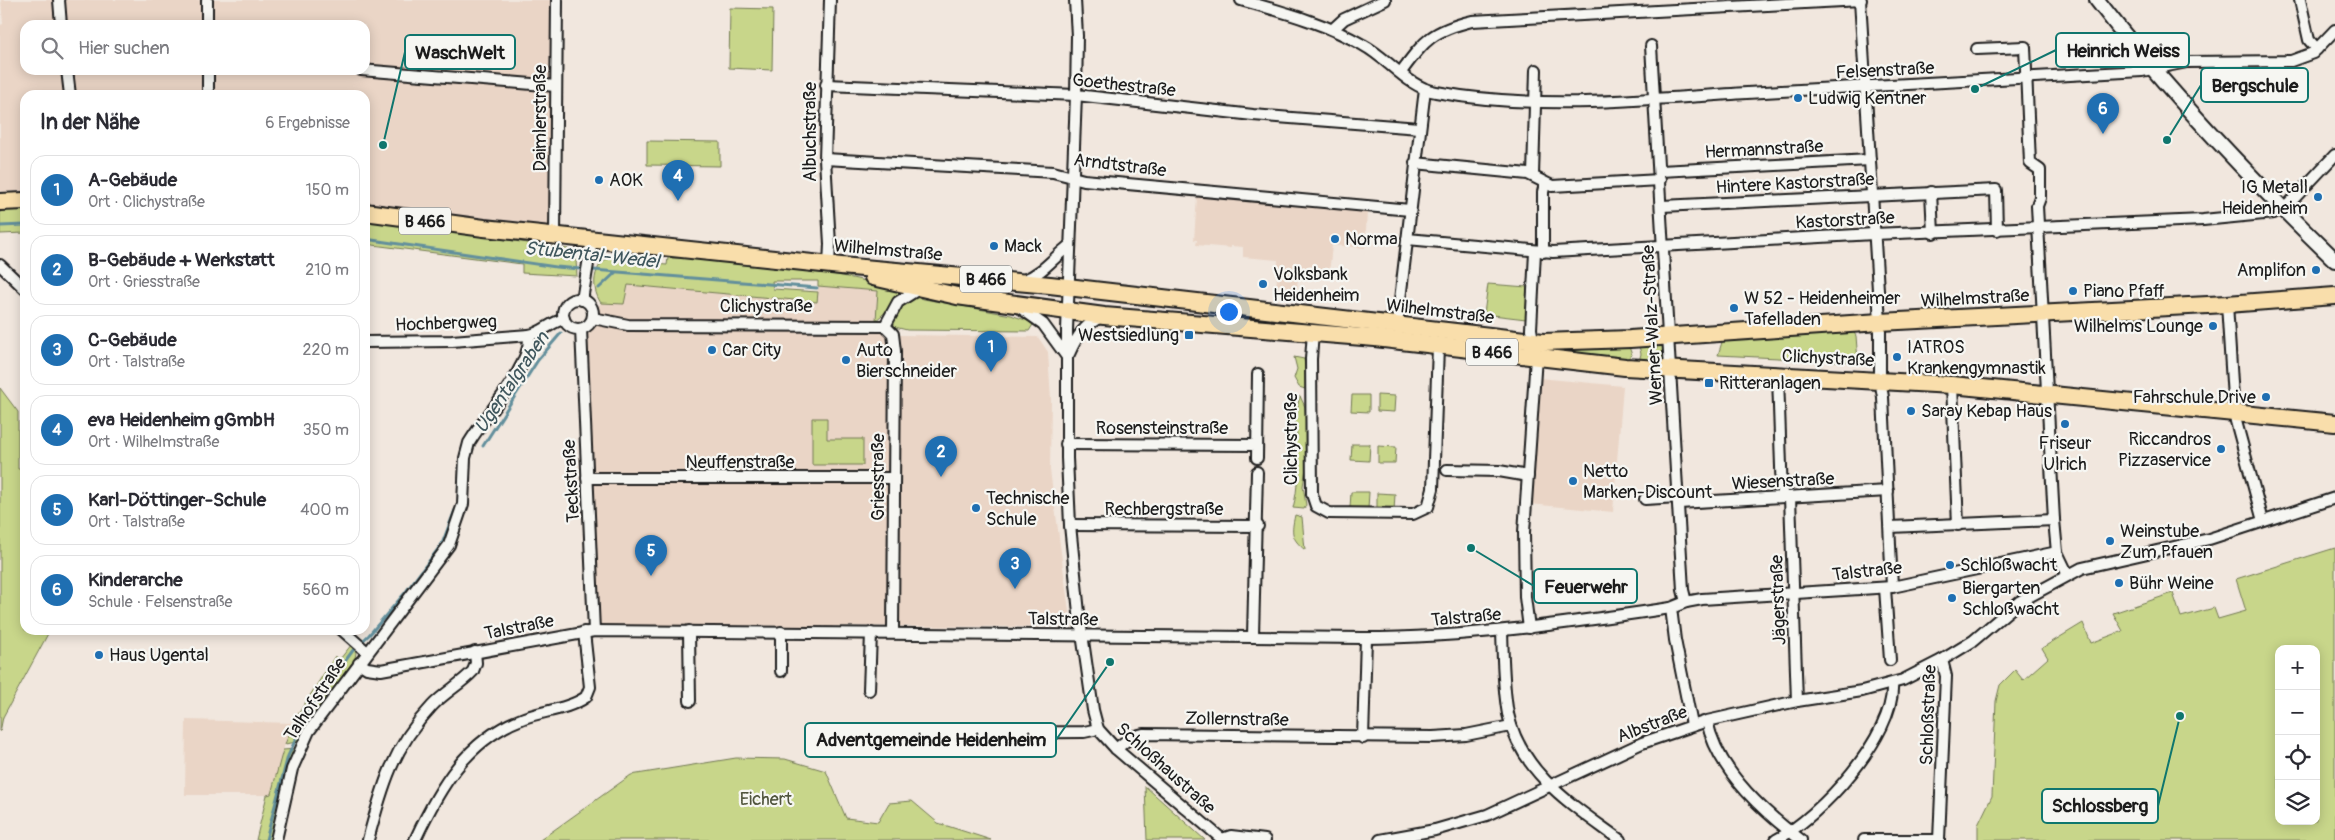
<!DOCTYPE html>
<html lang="de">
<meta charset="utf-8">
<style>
body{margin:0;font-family:Pangolin,sans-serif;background:#f7f7f7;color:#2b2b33}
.controls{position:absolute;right:15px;bottom:15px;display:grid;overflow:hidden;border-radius:10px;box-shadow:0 2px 12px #0003}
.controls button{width:45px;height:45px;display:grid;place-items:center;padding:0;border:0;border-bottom:1px solid #e1e1e2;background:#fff;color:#2b2b33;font:25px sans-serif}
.you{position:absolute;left:1228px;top:311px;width:18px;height:18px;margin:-12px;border:4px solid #fff;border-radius:50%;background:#1a73e8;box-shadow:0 0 0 8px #1a73e833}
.badge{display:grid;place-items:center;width:32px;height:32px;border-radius:50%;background:#1f6fb2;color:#fff;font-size:16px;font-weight:700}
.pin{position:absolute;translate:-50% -41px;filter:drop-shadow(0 1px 2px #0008)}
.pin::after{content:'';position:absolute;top:26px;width:18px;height:15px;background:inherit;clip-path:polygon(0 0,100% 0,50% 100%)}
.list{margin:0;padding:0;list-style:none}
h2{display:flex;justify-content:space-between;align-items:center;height:65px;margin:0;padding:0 20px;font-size:21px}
h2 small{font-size:16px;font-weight:400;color:#7c7c81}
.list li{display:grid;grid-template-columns:32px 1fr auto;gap:15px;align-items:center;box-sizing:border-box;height:70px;margin:0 10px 10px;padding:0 10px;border:1px solid #e1e1e2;border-radius:15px}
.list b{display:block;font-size:19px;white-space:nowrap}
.list p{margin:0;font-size:16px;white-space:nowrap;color:#7c7c81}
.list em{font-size:16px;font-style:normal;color:#7c7c81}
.icon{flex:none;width:28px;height:28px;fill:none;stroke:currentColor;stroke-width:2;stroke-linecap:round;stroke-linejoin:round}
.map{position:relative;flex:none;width:2335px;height:840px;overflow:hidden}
.search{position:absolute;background:#fff;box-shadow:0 2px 12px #0003;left:20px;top:20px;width:350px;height:55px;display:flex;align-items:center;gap:12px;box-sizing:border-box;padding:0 18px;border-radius:15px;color:#7c7c81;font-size:19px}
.panel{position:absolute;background:#fff;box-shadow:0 2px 12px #0003;left:20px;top:90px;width:350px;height:545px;border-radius:15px}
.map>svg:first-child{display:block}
</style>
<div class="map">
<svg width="2335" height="840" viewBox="0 0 2335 840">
<rect width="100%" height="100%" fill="#f1e7de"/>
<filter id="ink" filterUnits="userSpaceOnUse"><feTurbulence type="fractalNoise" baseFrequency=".02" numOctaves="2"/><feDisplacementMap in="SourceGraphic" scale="10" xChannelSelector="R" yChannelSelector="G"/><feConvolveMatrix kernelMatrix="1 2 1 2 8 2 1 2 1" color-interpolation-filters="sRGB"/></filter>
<g filter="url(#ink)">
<g fill="#ead5c6" fill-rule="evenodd">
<path d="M1,0h559l-7,229 -188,-24v-110h-340v99l-25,1v-170l3,-1zM25,25h340v45h-340z"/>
<polygon points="1197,197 1367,212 1365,248 1332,245 1329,274 1298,272 1297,294 1276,292 1278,260 1243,257 1243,247 1231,246 1231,248 1196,245 1197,240 1194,240"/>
<polygon points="628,285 817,302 818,286 878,291 876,320 893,320 899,335 1038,337 1048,352 1051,399 1050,470 1070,619 1061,627 596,625 586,334 597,325 598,306 601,303 624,304"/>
<polygon points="1539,378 1623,386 1613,512 1530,504"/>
<polygon points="186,720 294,723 285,744 271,795 185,795"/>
</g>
<g fill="#c8d68a" stroke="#727953" fill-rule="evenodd">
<polygon points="730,8 773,9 772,70 729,68"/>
<polygon points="647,141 720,142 720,166 647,165"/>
<polygon points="25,208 25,233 0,234 0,209"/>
<polygon points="365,219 568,249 576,260 577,276 522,273 522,264 365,244"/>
<path d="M617,255l36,5v4l14,1 1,-7h19c72,8 148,10 216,34 -11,8 -15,20 -27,28l2,-29 -60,-5v-5h-46l1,8 45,3 -1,10 -189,-17 -4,19 -23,-1c-12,-17 -7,-45 16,-48z"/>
<polygon points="1488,284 1527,287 1526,319 1484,314"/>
<path d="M913,297l98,18 23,8 -5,8 -122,-1 -12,-3c-7,-14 8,-23 18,-30z"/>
<polygon points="1853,331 1856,336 1858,362 1718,355 1723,339"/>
<polygon points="1664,344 1665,363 1639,361 1641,354 1639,346"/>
<polygon points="1629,347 1632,355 1626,360 1545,350"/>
<polygon points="1294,357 1304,359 1308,390 1299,387 1294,378 1297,369"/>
<polygon points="0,388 18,412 18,469 25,469 25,630 50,630 3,717 0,732"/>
<polygon points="1352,395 1369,395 1369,412 1351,411"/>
<polygon points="1377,395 1395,396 1394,412 1377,411"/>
<path d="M1300,396l5,11 3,49 -5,30 3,19 -2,4 -11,-1c5,-19 7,-46 0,-64l4,-10 -3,-8c4,-10 2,-19 6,-30z"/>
<polygon points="812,418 827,418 827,439 863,439 863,465 812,465"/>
<polygon points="1352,444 1370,444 1369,461 1351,460"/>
<polygon points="1378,446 1396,447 1395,463 1378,463"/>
<polygon points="1351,492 1369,492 1368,509 1350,508"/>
<polygon points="1377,493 1395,494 1394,511 1377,510"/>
<path d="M1295,515l7,2 3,33c-14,-12 -14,-17 -10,-35z"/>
<path d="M2335,548v292h-357v-15l14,-29 4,-95 4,-16 15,-15 8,10 25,-22 -6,-10 41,-25 8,20 32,-12 -10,-18 60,-20 8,24 33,-9 4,11 28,-8 -10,-32zM2279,649h37v172h-37z"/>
<polygon points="352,644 356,652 355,659 314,717 297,716 335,656 340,659"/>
<polygon points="294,723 303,724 306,730 297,742 285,744"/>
<polygon points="296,749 281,795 271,840 256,840 267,795 271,794 283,750"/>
<polygon points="736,758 785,759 826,771 846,818 878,822 889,803 912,801 938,823 991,840 540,840 631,775"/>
<polygon points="1145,786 1205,840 1147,840"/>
</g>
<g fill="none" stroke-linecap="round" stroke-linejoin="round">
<g stroke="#628f9c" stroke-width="3">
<polyline points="0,226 25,225"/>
<polyline points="365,239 556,267 817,288"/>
<polyline points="599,288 615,273"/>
<polyline points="483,446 538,360 561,333"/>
<polyline points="266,840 288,756 309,710 354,649 369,635 405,593 442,544 455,510"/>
</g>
<g stroke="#1c1c1c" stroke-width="14">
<g id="street">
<polyline points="59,0 61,25"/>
<polyline points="207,0 207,25"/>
<polyline points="1075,0 1077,36 1076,95 1067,330 1067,458 1070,525 1079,613 1093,710 1098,729 1116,749 1223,840"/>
<path d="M1241,0c42,12 84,23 122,45 25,13 44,42 73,47 103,19 208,7 311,1 132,-8 264,-14 395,-22l45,-9 104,-1 22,-8 22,-23"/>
<polyline points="1860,0 1880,322 1880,380 1883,397 1892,587"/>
<polyline points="2300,0 2309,40 2317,49"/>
<polyline points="1333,29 1344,19 1385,0"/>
<polyline points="1651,46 1683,590 1686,602"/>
<polyline points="1977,49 2025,47 2030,163 2040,170 2040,198 2037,206 2054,520 2057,552 2068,575"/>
<polyline points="67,70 70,95"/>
<polyline points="208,70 208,95"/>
<polyline points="361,70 556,86"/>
<path d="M1401,72c24,-32 30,-41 71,-51l389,-21"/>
<polyline points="826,85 1076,95 1253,115 1419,128"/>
<polyline points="825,159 1053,172 1084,180 1410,210"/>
<polyline points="1415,163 1528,174 1552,186 1660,180"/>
<polyline points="1660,171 1870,160"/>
<polyline points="1533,175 1536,70"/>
<polyline points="1931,192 1933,233"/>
<polyline points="1662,206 1996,190 1997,230"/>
<polyline points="555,236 557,0"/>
<polyline points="1407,239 1553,252 1874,234 2203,220 2274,213 2285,208 2335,155"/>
<polyline points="1543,252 1543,192 1545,184"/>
<polyline points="0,265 25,289"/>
<polyline points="829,265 830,244 825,159 830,0"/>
<path d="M1024,280c19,-7 30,-23 46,-35"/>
<circle cx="578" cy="314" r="15"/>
<polyline points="582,300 592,240"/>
<polyline points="2227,304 2234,414 2263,521"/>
<polyline points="1019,307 1043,324 1067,357"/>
<polyline points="593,318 628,325 885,326"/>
<polyline points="1397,325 1425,89"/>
<polyline points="885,326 893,334 895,351 893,633"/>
<polyline points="885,326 898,302 920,288"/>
<polyline points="581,329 594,631"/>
<polyline points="1313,332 1311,359 1312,494 1316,506 1329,513 1413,514 1428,507 1433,489 1438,346"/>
<path d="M365,342l87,-1 77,-6c13,-2 22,-13 35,-16"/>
<path d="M1069,354c8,-18 15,-29 34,-38"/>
<polyline points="1778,376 1782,497"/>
<polyline points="1952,385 1958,525"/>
<polyline points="1066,444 1257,445"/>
<polyline points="1257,458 1258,374"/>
<polyline points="1447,470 1499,471 1528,476"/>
<polyline points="587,478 894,478"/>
<polyline points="1790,497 1797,701"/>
<polyline points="1645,499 1678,497"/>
<polyline points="1679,503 1888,491"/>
<polyline points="1070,525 1258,526"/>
<polyline points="1890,527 2054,520"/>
<polyline points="1885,588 1890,660"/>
<polyline points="1671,608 1675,640 1692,725"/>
<polyline points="1529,628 1525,597 1524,532 1536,357 1531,329 1535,252"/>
<polyline points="342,630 367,652"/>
<polyline points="689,631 690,701"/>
<path d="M1502,631c1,27 1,56 6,83 13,60 66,92 112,126"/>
<polyline points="1253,636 1257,472"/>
<path d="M359,663l8,5 14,2 213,-39 769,7c103,0 206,-15 308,-30l15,-6 16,-3 190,-12 165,-35"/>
<polyline points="781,671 781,632"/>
<polyline points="869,690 871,633"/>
<path d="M1707,721c10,49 55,90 94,119"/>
<polyline points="908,733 1084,732 1098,729"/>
<polyline points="1363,738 1366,638"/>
<polyline points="1116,749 1131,737 1143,734 1433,737 1466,735 1511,726"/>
<polyline points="1222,839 1231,836 1265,840"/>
<path d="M276,840l16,-71 17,-38 140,-186 14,-41 2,-46 4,-15c16,-28 63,-76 60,-108"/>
<path d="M368,840c14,-53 25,-93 64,-134 12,-13 29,-22 41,-35l3,-8 -1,-11"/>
<path d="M415,840c24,-52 52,-101 109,-122 19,-7 45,-9 62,-21l4,-10 -6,-55"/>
<polyline points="1380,840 1435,830 1487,815 1642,743 1707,721 1797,701 1862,691 1903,680 1942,660 1973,641 2019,602 2082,568 2209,539 2335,498"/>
<path d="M1776,840c43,-22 120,-105 116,-156"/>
<polyline points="1864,840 1939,840"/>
<polyline points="1939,840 1946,676 1942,660"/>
</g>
</g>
<g stroke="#1c1c1c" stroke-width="18">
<path id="secondary" d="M2097,0c71,92 154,179 238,260"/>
</g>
<g stroke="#1c1c1c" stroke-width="20">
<g id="primary">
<polyline points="0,202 25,201"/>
<polyline points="365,212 484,228 841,266 1050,285 1543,342 1630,339 1880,322 2227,304 2335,296"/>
<polyline points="873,277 957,296 1104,316 1375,338 1625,367 1952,385 2335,423"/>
</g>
</g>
<use href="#street" stroke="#f6f6f2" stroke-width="10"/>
<use href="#secondary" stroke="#f6f6f2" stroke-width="14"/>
<use href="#primary" stroke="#f9deab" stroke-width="16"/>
</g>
</g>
<g fill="#1f6fb2" stroke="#f6f6f2" stroke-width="2">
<circle cx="1798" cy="98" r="5"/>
<circle cx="599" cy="180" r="5"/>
<circle cx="2318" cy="197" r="5"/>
<circle cx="1335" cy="239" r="5"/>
<circle cx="994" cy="246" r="5"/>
<circle cx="2316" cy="270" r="5"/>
<circle cx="1263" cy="284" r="5"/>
<circle cx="2073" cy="291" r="5"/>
<circle cx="1734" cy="308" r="5"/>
<circle cx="2213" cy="326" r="5"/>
<rect x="1184" y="330" width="10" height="10" rx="2.5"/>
<circle cx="712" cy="350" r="5"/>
<circle cx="1897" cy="357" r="5"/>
<circle cx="846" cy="360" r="5"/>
<rect x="1704" y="378" width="10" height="10" rx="2.5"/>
<circle cx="2266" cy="397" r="5"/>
<circle cx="1911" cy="411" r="5"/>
<circle cx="2065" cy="424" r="5"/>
<circle cx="2221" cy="449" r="5"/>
<circle cx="1573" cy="481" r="5"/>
<circle cx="976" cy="508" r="5"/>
<circle cx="2110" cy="541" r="5"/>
<circle cx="1950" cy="565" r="5"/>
<circle cx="2119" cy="583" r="5"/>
<circle cx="1952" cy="598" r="5"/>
<circle cx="99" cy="655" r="5"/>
</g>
<g text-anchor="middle" stroke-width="4.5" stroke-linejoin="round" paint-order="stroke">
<g fill="#f6f6f2" stroke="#5d5d5c" stroke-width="1">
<rect x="399" y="207.5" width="52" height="27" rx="4"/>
<rect x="960" y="265.5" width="52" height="27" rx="4"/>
<rect x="1466" y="338.5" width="52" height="27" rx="4"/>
</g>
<g font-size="16" font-weight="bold" fill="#1c1c1c">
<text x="425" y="227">B 466</text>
<text x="986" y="285">B 466</text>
<text x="1492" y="358">B 466</text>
</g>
<g font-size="18" fill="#1c1c1c" stroke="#f6f6f2">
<text transform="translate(1885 70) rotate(-3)" y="6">Felsenstraße</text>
<text transform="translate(1124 85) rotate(6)" y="6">Goethestraße</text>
<text transform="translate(540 118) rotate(-90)" y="6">Daimlerstraße</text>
<text transform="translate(810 132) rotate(-90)" y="6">Albuchstraße</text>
<text transform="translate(1764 149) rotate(-3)" y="6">Hermannstraße</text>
<text transform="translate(1120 165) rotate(7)" y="6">Arndtstraße</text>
<text transform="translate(1795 183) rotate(-3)" y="6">Hintere Kastorstraße</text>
<text transform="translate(1845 220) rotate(-3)" y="6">Kastorstraße</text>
<text transform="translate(888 250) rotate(5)" y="6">Wilhelmstraße</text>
<text transform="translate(1975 298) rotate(-3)" y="6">Wilhelmstraße</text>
<text x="766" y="312">Clichystraße</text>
<text transform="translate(1440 311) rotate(7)" y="6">Wilhelmstraße</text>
<text transform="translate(446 323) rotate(-2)" y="6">Hochbergweg</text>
<text transform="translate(1652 325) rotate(-93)" y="6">Werner-Walz-Straße</text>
<text transform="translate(1828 358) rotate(3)" y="6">Clichystraße</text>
<text x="1162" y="434">Rosensteinstraße</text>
<text transform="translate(1291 439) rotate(-90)" y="6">Clichystraße</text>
<text x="740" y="468">Neuffenstraße</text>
<text transform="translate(878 477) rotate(-90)" y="6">Griesstraße</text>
<text transform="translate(571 481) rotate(-93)" y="6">Teckstraße</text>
<text transform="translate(1783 481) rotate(-3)" y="6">Wiesenstraße</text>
<text x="1164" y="515">Rechbergstraße</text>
<text transform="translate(1867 571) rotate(-6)" y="6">Talstraße</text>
<text transform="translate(1778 600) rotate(-92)" y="6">Jägerstraße</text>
<text transform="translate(1466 617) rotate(-5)" y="6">Talstraße</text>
<text transform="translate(1063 619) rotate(1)" y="6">Talstraße</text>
<text transform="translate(519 627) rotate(-11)" y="6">Talstraße</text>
<text transform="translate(315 699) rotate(-56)" y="6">Talhofstraße</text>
<text transform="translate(1928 715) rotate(-88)" y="6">Schloßstraße</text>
<text transform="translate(1237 719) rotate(1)" y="6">Zollernstraße</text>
<text transform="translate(1652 724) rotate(-21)" y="6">Albstraße</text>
<text transform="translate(1166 768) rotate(42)" y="6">Schloßhaustraße</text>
</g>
<g font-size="18" fill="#1c1c1c" stroke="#f6f6f2" text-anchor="start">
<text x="1808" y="104">Ludwig Kentner</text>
<text x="609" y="186">AOK</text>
<text x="2308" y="193" text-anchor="end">IG Metall<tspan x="2308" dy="21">Heidenheim</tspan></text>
<text x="1345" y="245">Norma</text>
<text x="1004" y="252">Mack</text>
<text x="2306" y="276" text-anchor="end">Amplifon</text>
<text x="1273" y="280">Volksbank<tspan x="1273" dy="21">Heidenheim</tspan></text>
<text x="2083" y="297">Piano Pfaff</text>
<text x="1744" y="304">W 52 - Heidenheimer<tspan x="1744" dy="21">Tafelladen</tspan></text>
<text x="2203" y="332" text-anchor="end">Wilhelms Lounge</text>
<text x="1179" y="341" text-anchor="end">Westsiedlung</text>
<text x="1907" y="353">IATROS<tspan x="1907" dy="21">Krankengymnastik</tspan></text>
<text x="722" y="356">Car City</text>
<text x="856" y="356">Auto<tspan x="856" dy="21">Bierschneider</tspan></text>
<text x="1719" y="389">Ritteranlagen</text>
<text x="2256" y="403" text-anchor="end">Fahrschule Drive</text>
<text x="1921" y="417">Saray Kebap Haus</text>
<text x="2211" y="445" text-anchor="end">Riccandros<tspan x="2211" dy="21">Pizzaservice</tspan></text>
<text x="2065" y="449" text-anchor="middle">Friseur<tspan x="2065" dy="21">Ulrich</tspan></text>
<text x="1583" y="477">Netto<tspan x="1583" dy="21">Marken-Discount</tspan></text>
<text x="986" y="504">Technische<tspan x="986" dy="21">Schule</tspan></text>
<text x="2120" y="537">Weinstube<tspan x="2120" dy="21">Zum Pfauen</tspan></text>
<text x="1960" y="571">Schloßwacht</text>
<text x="2129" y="589">Bühr Weine</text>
<text x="1962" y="594">Biergarten<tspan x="1962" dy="21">Schloßwacht</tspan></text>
<text x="109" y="661">Haus Ugental</text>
</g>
<g font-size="18" fill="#50543d" stroke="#f6f6f2">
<text x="766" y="805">Eichert</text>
</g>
<g font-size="19" font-style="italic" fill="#3f565c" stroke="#f6f6f2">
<text transform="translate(592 254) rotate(6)" y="7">Stubental-Wedel</text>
<text transform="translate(511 382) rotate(-56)" y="7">Ugentalgraben</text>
</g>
</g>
<path fill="none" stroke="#0f766e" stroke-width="2" d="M1975 89L2056 50M383 145L405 52M2167 140L2201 85M1471 548L1534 586M1110 662L1056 740M2180 716L2158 806"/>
<g fill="#0f766e" stroke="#f6f6f2" stroke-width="2">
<circle cx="1975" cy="89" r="5"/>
<circle cx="383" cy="145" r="5"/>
<circle cx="2167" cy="140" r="5"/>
<circle cx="1471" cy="548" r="5"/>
<circle cx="1110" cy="662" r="5"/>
<circle cx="2180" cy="716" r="5"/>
</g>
<g fill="#f6f6f2" stroke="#0f766e" stroke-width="2">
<rect x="2056" y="33" width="133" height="34" rx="5"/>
<rect x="405" y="35" width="110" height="34" rx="5"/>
<rect x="2201" y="68" width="107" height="34" rx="5"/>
<rect x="1534" y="569" width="103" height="34" rx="5"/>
<rect x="805" y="723" width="251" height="34" rx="5"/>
<rect x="2042" y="789" width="116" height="34" rx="5"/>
</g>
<g font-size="19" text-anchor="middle" font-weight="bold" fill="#1c1c1c">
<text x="2123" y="57">Heinrich Weiss</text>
<text x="460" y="59">WaschWelt</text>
<text x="2255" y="92">Bergschule</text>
<text x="1586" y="593">Feuerwehr</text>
<text x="931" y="746">Adventgemeinde Heidenheim</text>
<text x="2100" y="812">Schlossberg</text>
</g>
</svg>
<div class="controls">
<button>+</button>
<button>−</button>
<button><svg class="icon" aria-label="locate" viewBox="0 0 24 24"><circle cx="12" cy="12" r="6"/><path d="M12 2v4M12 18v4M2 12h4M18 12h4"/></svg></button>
<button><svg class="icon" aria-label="layers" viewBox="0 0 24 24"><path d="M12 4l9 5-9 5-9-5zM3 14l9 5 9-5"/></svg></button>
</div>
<div class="you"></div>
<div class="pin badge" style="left:991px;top:372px">1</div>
<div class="pin badge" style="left:941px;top:477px">2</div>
<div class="pin badge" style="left:1015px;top:589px">3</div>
<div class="pin badge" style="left:678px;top:201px">4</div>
<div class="pin badge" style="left:651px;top:576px">5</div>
<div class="pin badge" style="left:2103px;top:134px">6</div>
<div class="search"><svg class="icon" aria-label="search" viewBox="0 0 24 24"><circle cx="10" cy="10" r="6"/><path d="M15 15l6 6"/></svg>Hier suchen</div>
<section class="panel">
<h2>In der Nähe<small>6 Ergebnisse</small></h2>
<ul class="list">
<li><span class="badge">1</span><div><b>A-Gebäude</b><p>Ort · Clichystraße</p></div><em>150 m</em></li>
<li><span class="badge">2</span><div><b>B-Gebäude + Werkstatt</b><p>Ort · Griesstraße</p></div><em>210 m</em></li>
<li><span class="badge">3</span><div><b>C-Gebäude</b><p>Ort · Talstraße</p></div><em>220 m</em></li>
<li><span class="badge">4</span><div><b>eva Heidenheim gGmbH</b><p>Ort · Wilhelmstraße</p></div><em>350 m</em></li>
<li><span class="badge">5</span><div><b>Karl-Döttinger-Schule</b><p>Ort · Talstraße</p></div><em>400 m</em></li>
<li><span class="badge">6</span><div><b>Kinderarche</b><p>Schule · Felsenstraße</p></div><em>560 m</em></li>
</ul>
</section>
</div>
